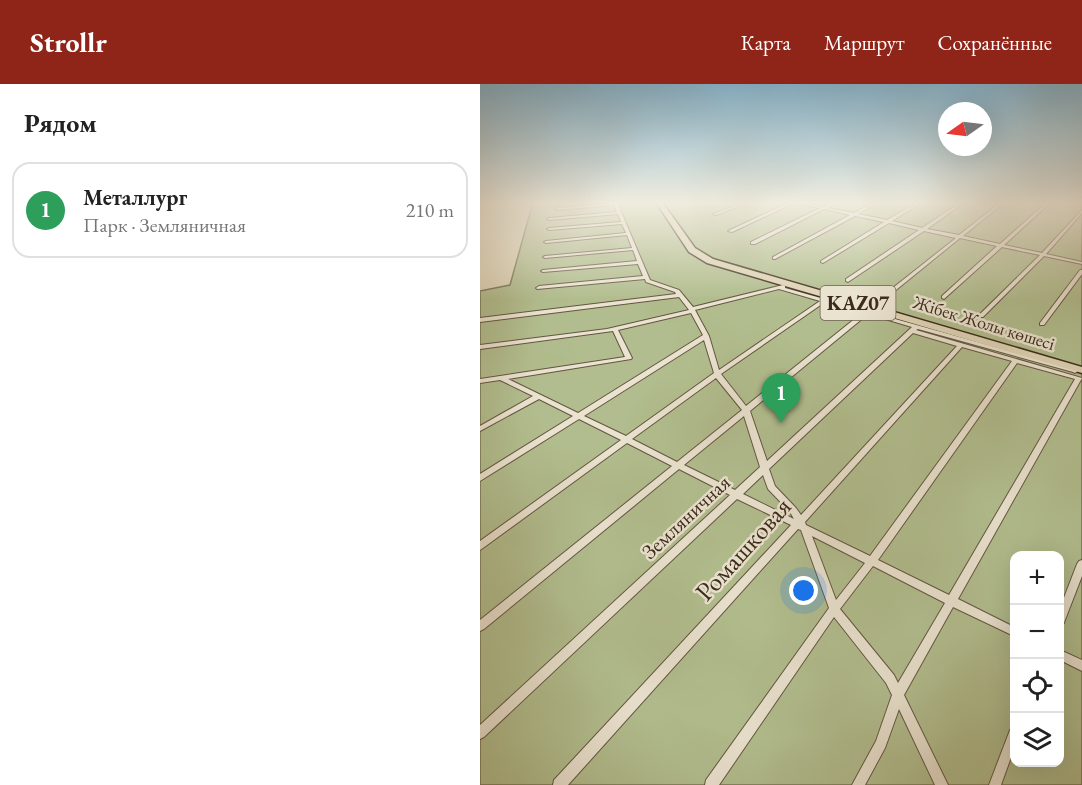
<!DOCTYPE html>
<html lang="ru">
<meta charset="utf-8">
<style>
body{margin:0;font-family:"EB Garamond",serif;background:#f2f2f2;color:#222}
.controls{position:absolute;right:18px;bottom:18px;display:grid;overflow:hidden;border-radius:12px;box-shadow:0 6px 24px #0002}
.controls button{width:54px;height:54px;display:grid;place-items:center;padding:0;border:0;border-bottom:2px solid #e0e0e0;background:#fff;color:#222;font:30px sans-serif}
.compass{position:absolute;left:458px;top:18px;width:54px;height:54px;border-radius:50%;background:#fff;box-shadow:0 6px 24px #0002;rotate:256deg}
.you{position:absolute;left:324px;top:507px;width:21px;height:21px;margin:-15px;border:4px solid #fff;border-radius:50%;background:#1a73e8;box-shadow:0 0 0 9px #1a73e833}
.badge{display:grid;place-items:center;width:39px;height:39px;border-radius:50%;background:#8f2418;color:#fff;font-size:20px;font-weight:700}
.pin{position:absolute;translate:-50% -50px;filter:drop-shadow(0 2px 3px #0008)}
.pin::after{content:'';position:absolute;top:32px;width:21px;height:18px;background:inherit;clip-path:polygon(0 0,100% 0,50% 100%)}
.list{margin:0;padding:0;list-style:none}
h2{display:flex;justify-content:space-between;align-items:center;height:78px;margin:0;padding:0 24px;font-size:26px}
h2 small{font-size:20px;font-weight:400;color:#767676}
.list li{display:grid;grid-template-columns:39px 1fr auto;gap:18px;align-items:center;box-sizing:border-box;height:96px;margin:0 12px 12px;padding:0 12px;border:2px solid #e0e0e0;border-radius:18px}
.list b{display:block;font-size:22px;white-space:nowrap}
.list p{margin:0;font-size:20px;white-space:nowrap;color:#767676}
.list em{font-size:20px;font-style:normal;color:#767676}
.icon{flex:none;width:33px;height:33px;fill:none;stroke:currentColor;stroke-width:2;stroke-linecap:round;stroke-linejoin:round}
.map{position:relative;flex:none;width:602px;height:701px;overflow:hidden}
header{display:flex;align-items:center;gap:36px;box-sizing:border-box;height:84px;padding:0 30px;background:#8f2418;color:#fff}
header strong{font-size:28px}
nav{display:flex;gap:33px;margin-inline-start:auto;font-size:21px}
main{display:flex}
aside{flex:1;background:#fff}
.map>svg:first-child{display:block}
</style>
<header>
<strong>Strollr</strong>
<nav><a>Карта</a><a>Маршрут</a><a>Сохранённые</a></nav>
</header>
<main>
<aside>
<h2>Рядом<small></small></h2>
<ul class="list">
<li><span class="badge" style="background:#2e9e5b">1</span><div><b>Металлург</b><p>Парк · Земляничная</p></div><em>210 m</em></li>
</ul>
</aside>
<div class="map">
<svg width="602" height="701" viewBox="0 0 602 701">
<rect width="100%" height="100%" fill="#ded4b6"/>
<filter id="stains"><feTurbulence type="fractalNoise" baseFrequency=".00333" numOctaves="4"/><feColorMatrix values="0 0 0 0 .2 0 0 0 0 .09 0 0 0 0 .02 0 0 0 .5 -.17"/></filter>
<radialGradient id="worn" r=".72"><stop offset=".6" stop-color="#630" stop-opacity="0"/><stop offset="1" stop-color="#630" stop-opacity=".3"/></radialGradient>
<path fill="#b1bd8e" stroke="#767454" stroke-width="1.5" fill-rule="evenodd" d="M53,118h549v583h-602v-494l30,-6zM534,472h46v206h-46z"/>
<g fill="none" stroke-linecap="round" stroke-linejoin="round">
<g stroke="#645541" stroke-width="2">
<g id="minor">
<path d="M133,118h4l33,78 29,10 14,17 90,-22 2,1v2l292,82 1,1 -3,2 -2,-1 -155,-43 -2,1 166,48 -124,221 56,28v9l-61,-29 -49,88 44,90h-13l-36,-76 -14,39 -20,37h-13l24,-44 16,-46 -6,-12 -52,-66 -115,168h-14l1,-5 123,-172 -28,-78 -3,-1 -230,256h-15l1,-5 237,-255 -54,-26 -253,238 -4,2v-14l250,-230 -51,-26 -195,160 -4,2v-11l192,-154 -45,-23 -144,105 -3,2v-9l141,-101 -42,-21 -99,62v-7l93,-58 -34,-17 -59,32v-5l53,-30 -33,-16 -20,3v-4l145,-22 -12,-26 -133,18v-4l127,-16 82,-19 -10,-13 -199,25v-4l196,-24 -1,-2 -29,-10 -1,-3 -108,10 -1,-1 3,-2 104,-10 -5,-12 -95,8 -2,-1 2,-1 94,-9 -4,-11 -88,8 -2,-1 2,-1 87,-8 -5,-13 -81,8 -2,-1 2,-1 80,-8 -4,-9 -73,6 -2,-1 2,-1 72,-6 -3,-8 -69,6 -2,-1 2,-1 68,-6 -3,-7 -57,5 -2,-1 2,-1 56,-5zM299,205l41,12 -101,69 -10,-34 -14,-26zM345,218l37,11 -116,93 -25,-32zM211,229l12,22 -125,78 -70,-34 123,-20 1,-1 -14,-28zM388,230l44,13 -145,134 -17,-50zM433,249l44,13 -156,169 -5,-7 -21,-22 -6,-17zM224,256l10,33 -88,63 -42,-20zM482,263l50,14 -142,195 -64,-31 -1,-3zM537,279l58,16 -126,216 -71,-35zM236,294l26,32 -65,52 -45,-23zM264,332l16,51 -25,23 -51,-25zM283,391l5,14 22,23 4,7 -51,-25zM332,452l53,27 -29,37zM393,482l72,37 -47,80 -4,-8 -54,-66z"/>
<polygon points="264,118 269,118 236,131 233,130"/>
<polygon points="310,118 319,118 343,123 353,118 358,118 348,124 374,129 395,118 399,118 378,130 407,136 438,118 442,118 412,137 442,144 481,118 485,118 447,145 479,151 521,118 525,118 483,152 520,160 567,118 571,118 524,161 562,169 602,126 602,129 566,170 602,178 602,180 564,172 503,233 499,233 499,231 560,171 522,163 464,215 462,214 462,212 517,162 480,154 416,206 414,205 414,203 476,154 444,147 368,198 366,197 366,195 439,146 409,139 343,179 341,178 341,177 404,138 375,132 295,175 293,175 293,173 370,131 344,125 275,160 271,160 271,158 340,124 314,119 252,148 248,147"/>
<polygon points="600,186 602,186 602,190 564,241 560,241 560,239"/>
<polygon points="602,476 602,492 585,536 584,539 580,540 580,524 597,480 599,477"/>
<polygon points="580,566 602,576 602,587 580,576"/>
<polygon points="534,644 534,665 521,701 509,701 530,646"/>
</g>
</g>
<g stroke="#3c2b1a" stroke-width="3">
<polygon id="trunk" points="176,118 182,118 215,164 233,175 602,283 602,289 227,179 209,168"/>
</g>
<use href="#minor" fill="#eae3d0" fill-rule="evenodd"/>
<use href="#trunk" fill="#ded4b6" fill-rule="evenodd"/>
</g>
<linearGradient id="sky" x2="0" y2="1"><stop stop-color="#86b6d0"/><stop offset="0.55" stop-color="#f0ecde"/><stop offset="1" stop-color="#f0ecde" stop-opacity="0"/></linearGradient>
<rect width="602" height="216" fill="url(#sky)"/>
<g text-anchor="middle" stroke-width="5" stroke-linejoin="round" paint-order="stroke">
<g font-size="18" fill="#3c2b1a" stroke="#eae3d0">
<text transform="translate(504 239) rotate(17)" y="6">Жібек Жолы көшесі</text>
</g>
<rect fill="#eae3d0" stroke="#706251" stroke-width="1.5" x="340.5" y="202" width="75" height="34" rx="4.5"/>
<g font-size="20" font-weight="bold" fill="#3c2b1a">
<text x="378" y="226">KAZ07</text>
</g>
<g font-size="21" fill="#3c2b1a" stroke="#eae3d0">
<text transform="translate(206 433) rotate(-43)" y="7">Земляничная</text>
</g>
<g font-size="26" fill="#3c2b1a" stroke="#eae3d0">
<text transform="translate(263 465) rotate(-48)" y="9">Ромашковая</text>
</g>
</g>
<rect width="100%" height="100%" filter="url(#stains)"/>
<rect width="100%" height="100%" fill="url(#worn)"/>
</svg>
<div class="controls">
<button>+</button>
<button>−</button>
<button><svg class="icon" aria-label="locate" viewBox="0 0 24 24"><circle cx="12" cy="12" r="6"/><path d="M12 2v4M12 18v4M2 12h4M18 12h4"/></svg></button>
<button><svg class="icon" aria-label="layers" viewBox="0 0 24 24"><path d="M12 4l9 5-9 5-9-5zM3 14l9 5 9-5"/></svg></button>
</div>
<svg class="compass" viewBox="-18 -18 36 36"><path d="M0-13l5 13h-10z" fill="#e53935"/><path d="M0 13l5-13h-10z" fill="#767676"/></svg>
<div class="you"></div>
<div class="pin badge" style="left:301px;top:339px;background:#2e9e5b">1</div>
</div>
</main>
